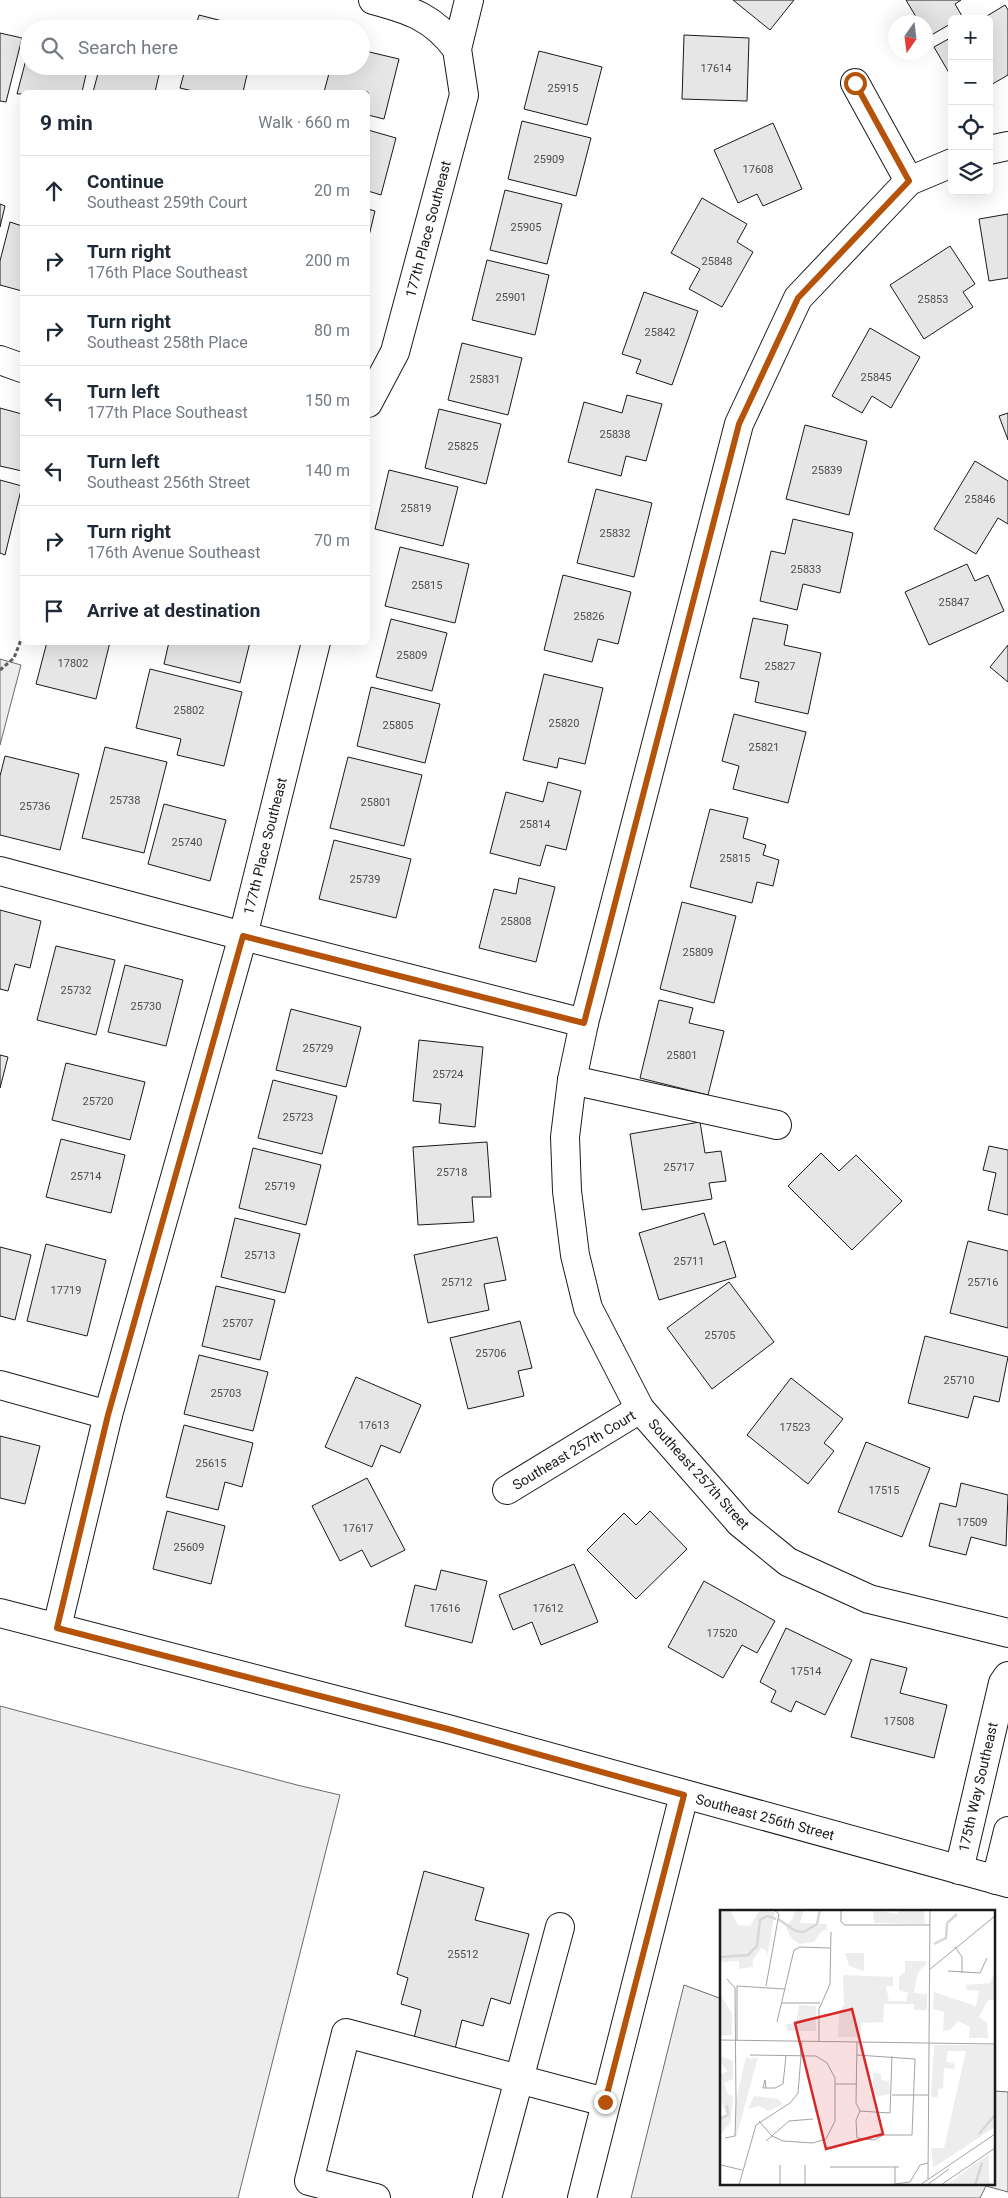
<!DOCTYPE html>
<meta charset="utf-8">
<style>
body{margin:0;font-family:Roboto,sans-serif;background:#f2f2f3;color:#1f2937}
.controls{position:absolute;right:15px;top:15px;display:grid;overflow:hidden;border-radius:8px;box-shadow:0 5px 20px #0002}
.controls button{width:45px;height:45px;display:grid;place-items:center;padding:0;border:0;border-bottom:1px solid #e0e1e3;background:#fff;color:#1f2937;font:25px sans-serif}
.compass{position:absolute;left:888px;top:15px;width:45px;height:45px;border-radius:50%;background:#fff;box-shadow:0 5px 20px #0002;rotate:194deg}
.stop{position:absolute;width:15px;height:15px;margin:-11px;border:4px solid #b45309;border-radius:50%;background:#fff}
.stop.end{background:#b45309;border-color:#fff;box-shadow:0 1px 5px #0008}
.list{margin:0;padding:0;list-style:none}
h2{display:flex;justify-content:space-between;align-items:center;height:65px;margin:0;padding:0 20px;font-size:21px}
h2 small{font-size:16px;font-weight:400;color:#747a83}
.list li{display:grid;grid-template-columns:32px 1fr auto;gap:15px;align-items:center;box-sizing:border-box;height:70px;padding:0 20px;border-top:1px solid #e0e1e3}
.list b{display:block;font-size:19px;white-space:nowrap}
.list p{margin:0;font-size:16px;white-space:nowrap;color:#747a83}
.list em{font-size:16px;font-style:normal;color:#747a83}
.icon{flex:none;width:28px;height:28px;fill:none;stroke:currentColor;stroke-width:2;stroke-linecap:round;stroke-linejoin:round}
.map{position:relative;flex:none;width:1008px;height:2198px;overflow:hidden}
.search{position:absolute;background:#fff;box-shadow:0 5px 20px #0002;left:20px;top:20px;width:350px;height:55px;display:flex;align-items:center;gap:12px;box-sizing:border-box;padding:0 18px;border-radius:28px;color:#747a83;font-size:19px}
.panel{position:absolute;background:#fff;box-shadow:0 5px 20px #0002;left:20px;top:90px;width:350px;height:555px;border-radius:8px}
.map>svg:first-child{display:block}
</style>
<div class="map">
<svg width="1008" height="2198" viewBox="0 0 1008 2198">
<rect width="100%" height="100%" fill="#fff"/>
<g fill="#ededed" stroke="#6a6a6a">
<polygon points="0,659 21,665 0,745"/>
<polygon points="0,1706 297,1785 340,1795 238,2198 0,2198"/>
<polygon points="684,1985 722,1999 722,2184 994,2184 994,2091 1008,2092 1008,2192 986,2186 980,2198 631,2198"/>
</g>
<g fill="#e6e6e6" stroke="#1a1a1a">
<polygon points="733,0 794,0 770,30"/>
<polygon points="906,0 961,0 955,4 962,16 952,19 952,23 928,37 926,33 926,22 919,22"/>
<polygon points="1005,5 1008,10 1008,75 989,86 989,19 982,19"/>
<polygon points="199,15 254,29 195,29"/>
<polygon points="0,33 22,38 6,102 0,101"/>
<polygon points="684,35 749,38 747,101 682,99"/>
<polygon points="952,37 952,78 934,47"/>
<polygon points="29,48 29,66 88,66 82,92 17,94"/>
<polygon points="361,50 399,59 384,119 368,115 368,92 324,92 331,66 361,66"/>
<polygon points="539,51 602,67 587,125 524,109"/>
<polygon points="100,66 161,66 155,92 93,92"/>
<polygon points="186,66 249,66 243,92 197,92 180,88"/>
<polygon points="522,121 591,138 576,196 508,179"/>
<polygon points="773,123 802,189 763,206 757,194 738,203 714,150"/>
<polygon points="368,130 396,138 381,195 368,191"/>
<polygon points="505,190 562,204 547,264 490,250"/>
<polygon points="702,198 747,224 737,242 753,252 722,307 689,289 700,269 671,253"/>
<polygon points="0,204 5,206 0,227"/>
<polygon points="368,209 375,211 368,240"/>
<polygon points="1008,214 1008,278 989,281 979,219"/>
<polygon points="10,222 22,226 22,291 0,285 0,261"/>
<polygon points="950,246 975,284 963,292 973,307 924,339 890,285"/>
<polygon points="487,260 549,275 535,335 472,320"/>
<polygon points="644,292 698,311 672,385 636,373 641,360 622,354"/>
<polygon points="870,328 920,357 891,408 872,396 862,413 832,396"/>
<polygon points="462,343 522,358 508,415 448,400"/>
<polygon points="627,395 662,404 646,461 626,456 621,476 568,462 584,402 622,413"/>
<polygon points="0,408 22,414 22,471 0,466"/>
<polygon points="439,409 501,424 486,484 425,468"/>
<polygon points="1008,413 1008,440 999,416"/>
<polygon points="805,425 867,441 849,515 786,499"/>
<polygon points="975,461 1008,481 1008,524 998,518 976,554 934,529"/>
<polygon points="389,470 458,487 443,546 375,529"/>
<polygon points="0,480 22,486 5,555 0,553"/>
<polygon points="596,489 652,503 634,577 577,563"/>
<polygon points="793,519 853,533 840,593 803,584 797,610 760,601 771,551 785,554"/>
<polygon points="400,547 469,564 455,623 385,606"/>
<polygon points="967,564 975,581 988,575 1004,611 929,645 905,592"/>
<polygon points="563,575 631,592 618,644 598,639 592,662 544,650"/>
<polygon points="753,618 788,625 784,645 821,653 808,714 755,702 759,682 740,678"/>
<polygon points="391,619 447,633 432,691 376,677"/>
<polygon points="47,642 110,642 96,699 36,684"/>
<polygon points="169,642 250,642 240,683 164,664"/>
<polygon points="1008,645 1008,682 990,667"/>
<polygon points="150,669 242,692 224,766 177,755 181,739 136,728"/>
<polygon points="544,674 603,688 585,764 559,758 557,768 523,760"/>
<polygon points="371,687 440,704 425,763 357,746"/>
<polygon points="734,714 806,732 788,803 733,789 739,766 722,761"/>
<polygon points="105,747 167,762 144,853 82,838"/>
<polygon points="5,756 79,774 60,850 0,835 0,776"/>
<polygon points="348,757 422,775 404,846 330,828"/>
<polygon points="548,782 581,791 566,850 546,845 540,866 490,853 506,792 543,802"/>
<polygon points="164,804 226,820 210,881 148,864"/>
<polygon points="710,809 748,818 743,838 766,845 763,855 779,860 773,886 757,882 752,903 690,887"/>
<polygon points="334,840 411,859 396,918 319,899"/>
<polygon points="519,878 555,887 536,962 479,948 494,889 516,894"/>
<polygon points="682,902 736,916 714,1003 660,989"/>
<polygon points="0,910 41,921 30,968 15,964 8,991 0,989"/>
<polygon points="56,946 115,960 96,1035 37,1020"/>
<polygon points="125,965 183,980 166,1046 108,1032"/>
<polygon points="659,1000 693,1008 689,1023 724,1031 708,1095 640,1078"/>
<polygon points="291,1009 361,1027 346,1087 276,1070"/>
<polygon points="419,1040 483,1047 475,1127 439,1123 441,1104 413,1101"/>
<polygon points="0,1055 8,1057 0,1088"/>
<polygon points="66,1063 145,1082 130,1140 52,1120"/>
<polygon points="273,1080 337,1096 322,1154 258,1138"/>
<polygon points="700,1122 705,1153 721,1151 726,1181 709,1183 712,1199 642,1210 630,1134"/>
<polygon points="61,1139 125,1155 111,1213 46,1197"/>
<polygon points="487,1142 491,1197 472,1197 474,1222 418,1225 413,1147"/>
<polygon points="989,1146 1008,1150 1008,1215 988,1210 996,1173 983,1170"/>
<polygon points="253,1148 321,1165 306,1225 239,1208"/>
<polygon points="821,1153 839,1171 856,1155 902,1201 852,1250 788,1186"/>
<polygon points="704,1213 714,1245 725,1241 736,1277 659,1300 639,1233"/>
<polygon points="235,1218 300,1234 285,1293 221,1277"/>
<polygon points="497,1237 506,1280 484,1284 489,1310 428,1323 414,1255"/>
<polygon points="968,1241 1008,1251 1008,1328 950,1313"/>
<polygon points="46,1244 106,1260 87,1336 27,1321"/>
<polygon points="0,1247 31,1255 15,1320 0,1316"/>
<polygon points="729,1282 774,1342 712,1389 667,1328"/>
<polygon points="216,1286 275,1300 260,1360 202,1346"/>
<polygon points="520,1321 532,1368 518,1371 524,1396 468,1409 450,1338"/>
<polygon points="925,1336 1008,1357 999,1402 974,1396 968,1418 908,1403"/>
<polygon points="199,1355 268,1372 253,1431 184,1414"/>
<polygon points="356,1377 421,1405 400,1453 381,1445 372,1467 325,1447"/>
<polygon points="791,1378 843,1419 824,1443 834,1451 808,1484 747,1435"/>
<polygon points="184,1425 253,1443 242,1487 225,1482 218,1510 166,1497"/>
<polygon points="0,1436 40,1446 25,1504 0,1498"/>
<polygon points="866,1442 930,1468 902,1537 838,1512"/>
<polygon points="367,1478 405,1550 371,1567 362,1550 340,1561 312,1506"/>
<polygon points="961,1483 1008,1495 1006,1546 971,1537 966,1555 929,1546 940,1503 956,1507"/>
<polygon points="167,1511 225,1526 211,1584 153,1569"/>
<polygon points="650,1511 687,1549 636,1599 587,1550 624,1513 636,1525"/>
<polygon points="574,1564 598,1622 541,1645 532,1622 513,1630 499,1595"/>
<polygon points="441,1570 487,1581 472,1643 405,1626 415,1585 436,1590"/>
<polygon points="704,1581 775,1621 757,1653 742,1645 723,1678 668,1647"/>
<polygon points="786,1628 852,1660 825,1715 796,1701 791,1712 771,1702 776,1691 760,1682"/>
<polygon points="871,1659 907,1668 900,1693 947,1705 934,1758 851,1737"/>
<polygon points="424,1871 484,1888 475,1920 529,1934 510,2004 491,1998 483,2026 462,2020 455,2049 414,2038 421,2010 401,2004 408,1978 397,1974"/>
</g>
<g fill="none" stroke-linecap="round" stroke-linejoin="round">
<g stroke="#1a1a1a" stroke-width="30">
<g id="minor">
<path d="M373,0c37,10 60,17 84,49"/>
<polyline points="855,83 909,181"/>
<polyline points="989,150 1008,146"/>
<polyline points="952,163 909,181 798,298 739,424 584,1023 572,1080 565,1137 567,1191 575,1255 588,1308 640,1409 740,1523 788,1562 869,1599 1008,1633"/>
<polyline points="0,360 22,368"/>
<polyline points="368,403 395,352 464,95 457,49 469,0"/>
<polyline points="0,871 243,936 584,1023"/>
<polyline points="572,1080 777,1125"/>
<polyline points="0,1385 108,1415"/>
<polyline points="507,1490 640,1409"/>
<polyline points="57,1627 108,1415 243,936 316,642"/>
<polyline points="959,1870 1003,1683 1008,1676"/>
<polyline points="996,1880 1008,1831"/>
<polyline points="376,2198 309,2181 346,2033 605,2102"/>
<polyline points="487,2198 560,1927"/>
<polyline points="582,2198 684,1795"/>
</g>
</g>
<g stroke="#1a1a1a" stroke-width="30">
<polyline id="major" points="0,1613 448,1729 1008,1883"/>
</g>
<polyline stroke="#5f5f5f" stroke-width="3" stroke-dasharray="4 2.5" stroke-linecap="butt" points="0,670 14,658 22,637"/>
<use href="#minor" stroke="#fff" stroke-width="28"/>
<use href="#major" stroke="#fff" stroke-width="28"/>
</g>
<g fill="none" stroke-linecap="round" stroke-linejoin="round">
<polyline stroke="#b45309" stroke-width="6" points="605,2102 684,1795 448,1729 57,1628 108,1415 243,936 584,1023 739,424 798,298 909,181 855,83"/>
</g>
<g text-anchor="middle" stroke-width="4" stroke-linejoin="round" paint-order="stroke">
<g font-size="11" fill="#4d4d4d">
<text x="716" y="72">17614</text>
<text x="563" y="92">25915</text>
<text x="549" y="163">25909</text>
<text x="758" y="173">17608</text>
<text x="526" y="231">25905</text>
<text x="717" y="265">25848</text>
<text x="511" y="301">25901</text>
<text x="933" y="303">25853</text>
<text x="660" y="336">25842</text>
<text x="876" y="381">25845</text>
<text x="485" y="383">25831</text>
<text x="615" y="438">25838</text>
<text x="463" y="450">25825</text>
<text x="827" y="474">25839</text>
<text x="980" y="503">25846</text>
<text x="416" y="512">25819</text>
<text x="615" y="537">25832</text>
<text x="806" y="573">25833</text>
<text x="427" y="589">25815</text>
<text x="954" y="606">25847</text>
<text x="589" y="620">25826</text>
<text x="412" y="659">25809</text>
<text x="73" y="667">17802</text>
<text x="780" y="670">25827</text>
<text x="189" y="714">25802</text>
<text x="564" y="727">25820</text>
<text x="398" y="729">25805</text>
<text x="764" y="751">25821</text>
<text x="125" y="804">25738</text>
<text x="376" y="806">25801</text>
<text x="35" y="810">25736</text>
<text x="535" y="828">25814</text>
<text x="187" y="846">25740</text>
<text x="735" y="862">25815</text>
<text x="365" y="883">25739</text>
<text x="516" y="925">25808</text>
<text x="698" y="956">25809</text>
<text x="76" y="994">25732</text>
<text x="146" y="1010">25730</text>
<text x="318" y="1052">25729</text>
<text x="682" y="1059">25801</text>
<text x="448" y="1078">25724</text>
<text x="98" y="1105">25720</text>
<text x="298" y="1121">25723</text>
<text x="679" y="1171">25717</text>
<text x="452" y="1176">25718</text>
<text x="86" y="1180">25714</text>
<text x="280" y="1190">25719</text>
<text x="260" y="1259">25713</text>
<text x="689" y="1265">25711</text>
<text x="457" y="1286">25712</text>
<text x="983" y="1286">25716</text>
<text x="66" y="1294">17719</text>
<text x="238" y="1327">25707</text>
<text x="720" y="1339">25705</text>
<text x="491" y="1357">25706</text>
<text x="959" y="1384">25710</text>
<text x="226" y="1397">25703</text>
<text x="374" y="1429">17613</text>
<text x="795" y="1431">17523</text>
<text x="211" y="1467">25615</text>
<text x="884" y="1494">17515</text>
<text x="972" y="1526">17509</text>
<text x="358" y="1532">17617</text>
<text x="189" y="1551">25609</text>
<text x="445" y="1612">17616</text>
<text x="548" y="1612">17612</text>
<text x="722" y="1637">17520</text>
<text x="806" y="1675">17514</text>
<text x="899" y="1725">17508</text>
<text x="463" y="1958">25512</text>
</g>
<g font-size="14" fill="#1a1a1a" stroke="#fff">
<text transform="translate(428 229) rotate(-75)" y="5">177th Place Southeast</text>
<text transform="translate(265 846) rotate(-76)" y="5">177th Place Southeast</text>
<text transform="translate(574 1450) rotate(-31)" y="5">Southeast 257th Court</text>
<text transform="translate(699 1474) rotate(48)" y="5">Southeast 257th Street</text>
<text transform="translate(978 1787) rotate(-77)" y="5">175th Way Southeast</text>
<text transform="translate(765 1817) rotate(15)" y="5">Southeast 256th Street</text>
</g>
</g>
<g transform="translate(720 1910)">
<rect width="275" height="275" fill="#fff"/>
<path d="M0,0h10l8,15 12,1 9,-15 16,1 -8,45 -1,-7 -5,-2 -8,12v7l-14,2v-8l-19,1zM75,0h9l-4,13 27,1v6l-5,1 -8,11 -15,2 -8,-6 -5,-11 7,-9zM153,0l24,4 2,-4h25l1,14 -51,-1zM125,43h19v18l-15,-5zM185,51h21v4l-8,7 -4,21 13,1v16h-13v-6h-30l-1,18 -22,1v14h-23l1,-25 5,-7 -1,-30 50,2v9h-7l3,15h17l2,-8 -9,-3v-13l6,-5zM275,62v28h-7l-9,17 8,6 1,15h-19l1,-11 -12,-6 -8,9 -7,1 1,-19 -11,-3 1,-17 42,14 3,-15 -12,-1 -1,-5 24,-2zM0,83l12,21v21l-12,1zM79,95l17,1v25h-29l-1,-7h10zM214,135h61v82l-62,41 -2,-20h13l22,-97h-18l-2,11 8,1 1,6 -11,-1 -1,20 -5,1v8h-7zM1,146l12,5v18l-9,4 4,11 5,2 -2,25 -11,15v-20l6,-2 -6,-16v-23l7,-4 -7,-10zM26,146l4,3 8,-2 -23,85 1,-41zM153,163l8,1v6l8,1 1,13 -17,3zM34,186l24,3 5,5 -14,7 -10,-5 -11,3zM269,244v28l6,3h-49z" fill="#ededed"/>
<path fill="none" stroke="#d7d7d7" stroke-width="2.5" d="M58,9l18,12 8,1 13,-8 3,-14M214,34l12,-6 1,-15 10,-9M0,47l28,-2 9,-9 3,-26 7,-4 9,3M0,209l8,-4 -1,-10M259,224l16,-19M255,275l7,-22"/>
<path fill="none" stroke="#a3a3a3" stroke-width="1" d="M121,0v12l4,3h85M235,37l7,10v16M209,60l66,-54M228,61l32,2 7,-15M46,76l13,-72 -5,-4M62,93h38M57,112l17,-72 6,-3 30,1M0,130l275,4M17,130v-54l48,3M80,131l1,15 1,-14M99,132v-33l11,-25 1,-52M137,132l-1,61 4,8 -4,9 1,18 17,2 9,-5h29l3,-76 -58,-4M30,145l66,1 11,7 8,15v43l-9,18 -13,4 -30,-2 -11,-5 -13,-15M115,174h21M46,178l-1,-8 -2,8h12l8,-4 3,-28M172,185h37M140,201l30,2 2,-57M5,228l10,-2 1,-34 -1,-114 -8,-9M46,231l23,-20 24,-2M1,255l21,5M60,255v20M110,257h69M208,269l2,-269M175,273v-16M19,275l17,-60 34,-22 8,-10 3,-37M85,275v-20M167,275l23,-3 10,-17 8,-2M200,275l75,-51M207,275l22,-16M221,275l54,-37"/>
<path fill="#d62828" fill-opacity="0.15" stroke="#d62828" stroke-width="2.5" d="M132,99l31,125 -57,15 -31,-126z"/>
<rect width="275" height="275" fill="none" stroke="#1a1a1a" stroke-width="2.5"/>
</g>
</svg>
<div class="controls">
<button>+</button>
<button>−</button>
<button><svg class="icon" aria-label="locate" viewBox="0 0 24 24"><circle cx="12" cy="12" r="6"/><path d="M12 2v4M12 18v4M2 12h4M18 12h4"/></svg></button>
<button><svg class="icon" aria-label="layers" viewBox="0 0 24 24"><path d="M12 4l9 5-9 5-9-5zM3 14l9 5 9-5"/></svg></button>
</div>
<svg class="compass" viewBox="-18 -18 36 36"><path d="M0-13l5 13h-10z" fill="#e53935"/><path d="M0 13l5-13h-10z" fill="#747a83"/></svg>
<div class="stop" style="left:855px;top:83px"></div>
<div class="stop end" style="left:605px;top:2102px"></div>
<div class="search"><svg class="icon" aria-label="search" viewBox="0 0 24 24"><circle cx="10" cy="10" r="6"/><path d="M15 15l6 6"/></svg>Search here</div>
<section class="panel">
<h2>9 min<small>Walk · 660 m</small></h2>
<ul class="list">
<li><svg class="icon" aria-label="ahead" viewBox="0 0 24 24"><path d="M12 20V5M6 11l6-6 6 6"/></svg><div><b>Continue</b><p>Southeast 259th Court</p></div><em>20 m</em></li>
<li><svg class="icon" aria-label="right" viewBox="0 0 24 24"><path d="M7 20v-9h11M14 6l5 5-5 5"/></svg><div><b>Turn right</b><p>176th Place Southeast</p></div><em>200 m</em></li>
<li><svg class="icon" aria-label="right" viewBox="0 0 24 24"><path d="M7 20v-9h11M14 6l5 5-5 5"/></svg><div><b>Turn right</b><p>Southeast 258th Place</p></div><em>80 m</em></li>
<li><svg class="icon" aria-label="left" viewBox="0 0 24 24"><path d="M17 20v-9H6M10 6l-5 5 5 5"/></svg><div><b>Turn left</b><p>177th Place Southeast</p></div><em>150 m</em></li>
<li><svg class="icon" aria-label="left" viewBox="0 0 24 24"><path d="M17 20v-9H6M10 6l-5 5 5 5"/></svg><div><b>Turn left</b><p>Southeast 256th Street</p></div><em>140 m</em></li>
<li><svg class="icon" aria-label="right" viewBox="0 0 24 24"><path d="M7 20v-9h11M14 6l5 5-5 5"/></svg><div><b>Turn right</b><p>176th Avenue Southeast</p></div><em>70 m</em></li>
<li><svg class="icon" aria-label="arrive" viewBox="0 0 24 24"><path d="M6 21V4h12l-3 4 3 4H6"/></svg><div><b>Arrive at destination</b></div></li>
</ul>
</section>
</div>
